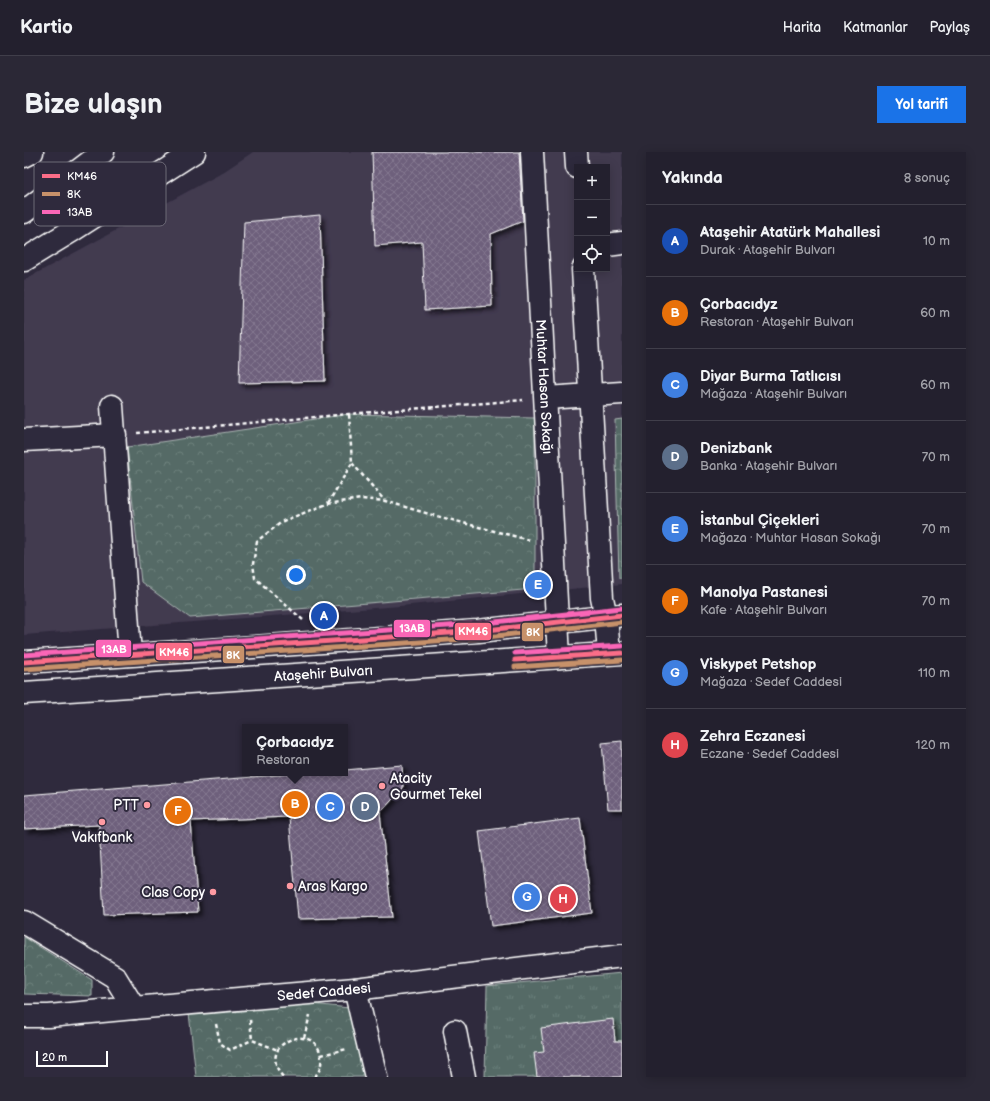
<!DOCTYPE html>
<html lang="tr">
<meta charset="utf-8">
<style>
body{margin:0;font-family:"Balsamiq Sans",sans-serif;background:#2b2836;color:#f1f3f6}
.controls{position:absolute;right:12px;top:12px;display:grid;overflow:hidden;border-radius:0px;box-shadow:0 2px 10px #0003}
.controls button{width:36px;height:36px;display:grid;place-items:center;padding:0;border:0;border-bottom:1px solid #403e4a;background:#23202e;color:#f1f3f6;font:20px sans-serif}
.scale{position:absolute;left:12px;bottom:10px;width:72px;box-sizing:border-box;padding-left:4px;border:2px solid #fff;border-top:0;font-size:11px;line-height:14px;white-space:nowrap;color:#fff;-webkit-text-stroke:3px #2f2a3d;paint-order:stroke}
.you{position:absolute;left:272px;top:423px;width:14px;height:14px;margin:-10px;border:3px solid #fff;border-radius:50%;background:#1a73e8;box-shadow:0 0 0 6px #1a73e833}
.badge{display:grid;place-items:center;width:26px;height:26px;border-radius:50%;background:#1a73e8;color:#fff;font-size:13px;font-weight:700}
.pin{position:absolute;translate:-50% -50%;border:2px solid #fff;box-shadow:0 1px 4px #0006}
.popup{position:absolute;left:218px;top:572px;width:106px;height:52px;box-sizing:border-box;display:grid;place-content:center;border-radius:0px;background:#23202e;filter:drop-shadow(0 1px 3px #0005);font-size:13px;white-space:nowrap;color:#a3a3aa}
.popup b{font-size:15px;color:#f1f3f6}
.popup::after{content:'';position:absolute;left:50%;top:100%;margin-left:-8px;border:8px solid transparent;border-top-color:#23202e}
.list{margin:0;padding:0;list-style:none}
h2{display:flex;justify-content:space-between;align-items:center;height:52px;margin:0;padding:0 16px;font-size:17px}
h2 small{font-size:13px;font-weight:400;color:#a3a3aa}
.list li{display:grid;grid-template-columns:26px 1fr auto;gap:12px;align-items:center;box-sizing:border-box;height:72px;padding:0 16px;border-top:1px solid #403e4a}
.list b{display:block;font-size:15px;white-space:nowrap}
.list p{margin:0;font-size:13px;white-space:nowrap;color:#a3a3aa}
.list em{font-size:13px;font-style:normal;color:#a3a3aa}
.icon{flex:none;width:22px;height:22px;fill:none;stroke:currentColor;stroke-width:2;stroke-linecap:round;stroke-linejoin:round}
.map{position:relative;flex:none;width:598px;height:925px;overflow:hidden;border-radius:0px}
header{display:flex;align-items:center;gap:24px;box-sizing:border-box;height:56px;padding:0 20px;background:#23202e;border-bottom:1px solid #403e4a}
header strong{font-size:19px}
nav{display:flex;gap:22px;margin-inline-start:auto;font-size:14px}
.intro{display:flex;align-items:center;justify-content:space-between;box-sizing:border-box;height:96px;padding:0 24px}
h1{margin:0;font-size:28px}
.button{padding:10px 18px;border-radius:0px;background:#1a73e8;color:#fff;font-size:14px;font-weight:700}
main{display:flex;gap:24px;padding:0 24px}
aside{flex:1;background:#23202e;border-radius:0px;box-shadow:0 2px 10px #0003}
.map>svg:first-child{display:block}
</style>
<header>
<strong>Kartio</strong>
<nav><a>Harita</a><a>Katmanlar</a><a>Paylaş</a></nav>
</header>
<div class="intro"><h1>Bize ulaşın</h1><a class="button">Yol tarifi</a></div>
<main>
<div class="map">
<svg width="598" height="925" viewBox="0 0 598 925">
<defs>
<pattern id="grass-tufts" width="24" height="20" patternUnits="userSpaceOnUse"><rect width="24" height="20" fill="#546b66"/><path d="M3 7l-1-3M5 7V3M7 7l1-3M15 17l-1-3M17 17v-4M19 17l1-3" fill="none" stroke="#6e817d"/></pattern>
<pattern id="park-crowns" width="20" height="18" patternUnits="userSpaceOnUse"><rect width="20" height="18" fill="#546b66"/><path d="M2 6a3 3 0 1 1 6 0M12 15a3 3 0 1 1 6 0" fill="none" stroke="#6e817d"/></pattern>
<pattern id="building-cross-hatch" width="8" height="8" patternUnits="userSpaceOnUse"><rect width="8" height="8" fill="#6e607c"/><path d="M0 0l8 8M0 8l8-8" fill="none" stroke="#847890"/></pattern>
<filter id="shadow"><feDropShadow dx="3.5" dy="3.5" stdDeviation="2" flood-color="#0009"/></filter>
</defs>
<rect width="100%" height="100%" fill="#2f2a3d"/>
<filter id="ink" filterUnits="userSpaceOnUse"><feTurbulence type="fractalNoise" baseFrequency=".025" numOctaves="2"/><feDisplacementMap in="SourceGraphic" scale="8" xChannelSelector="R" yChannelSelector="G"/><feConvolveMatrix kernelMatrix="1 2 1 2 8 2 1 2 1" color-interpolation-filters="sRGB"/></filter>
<g filter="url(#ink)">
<path fill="#423a50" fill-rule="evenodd" d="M229,0h369v432l-222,22 -376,29v-355l196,-106zM553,15h30v102h-30z"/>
<polygon fill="url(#grass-tufts)" stroke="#aab5b2" points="598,821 598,925 461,925 463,834"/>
<g fill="url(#park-crowns)" stroke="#aab5b2">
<polygon points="325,262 511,266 511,437 166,466 117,430 103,295"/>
<polygon points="598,267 598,426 595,426 591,268"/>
<polygon points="0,785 68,828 68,844 0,842"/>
<polygon points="279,851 325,856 344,925 172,925 165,861"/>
</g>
<g fill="url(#building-cross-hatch)" stroke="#fff" filter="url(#shadow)">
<polygon points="348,0 495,0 499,69 467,82 468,154 401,158 398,90 351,94"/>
<polygon points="296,63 301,229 215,231 220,70"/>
<polygon points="598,589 598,657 584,657 578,591"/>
<polygon points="378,613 379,636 356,661 368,765 274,767 265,665 167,669 174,760 80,763 75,673 0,677 0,643 281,621 321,621 321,618"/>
<polygon points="556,666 568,761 467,774 455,679"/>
<polygon points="589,867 591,889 598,889 598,925 513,925 510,901 520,900 517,876"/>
</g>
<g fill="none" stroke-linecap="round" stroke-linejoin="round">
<g stroke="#fff" stroke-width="25">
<g id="minor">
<path id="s1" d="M508,0l27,505"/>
<polyline points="552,0 553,15"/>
<polyline points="0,60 79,0"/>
<polyline points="583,93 598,91"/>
<polyline points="0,108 49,78 170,0"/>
<polyline points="559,117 578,446 582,465 585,501"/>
<polyline points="522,246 598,241"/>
<polyline points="88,254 106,502"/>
<polyline points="0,288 91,283"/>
<polyline points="0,770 91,825 110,856"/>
<polyline points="331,837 352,925"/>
<path id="s2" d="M0,864h25l85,-8 221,-19 267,-33"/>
<polyline points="431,879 440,925"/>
</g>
</g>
<g stroke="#fff" stroke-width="25">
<g id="major">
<polyline points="0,510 215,496 454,479 598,463"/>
<path id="s3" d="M0,541l598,-40"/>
</g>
</g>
<g stroke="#fff" stroke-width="25">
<polyline id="highway" points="0,4 8,0"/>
</g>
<g stroke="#fff" stroke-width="2.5" stroke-dasharray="4 3" stroke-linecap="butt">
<polyline points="113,281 325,262 499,248"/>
<polyline points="328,311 361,349"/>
<polyline points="304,351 328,311 325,262"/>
<polyline points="279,468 231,426 229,412 233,389 259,369 303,352 337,347 361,349 405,362 505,388"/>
<polyline points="226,868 228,888 254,898"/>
<polyline points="192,872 196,891 206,898 228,888"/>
<polyline points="280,886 286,863"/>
<polyline points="297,903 323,897"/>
<path d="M259,925c-29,-35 34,-57 38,-20 1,8 -1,15 -7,20"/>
</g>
<use href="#minor" stroke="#2f2a3d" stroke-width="22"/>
<use href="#major" stroke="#2f2a3d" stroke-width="22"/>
<use href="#highway" stroke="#2f2a3d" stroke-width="22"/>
<g stroke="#2f2a3d" stroke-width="8">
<g id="bus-1">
<polyline points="491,508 598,501"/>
<polyline points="0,510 454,479 598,463"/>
</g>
</g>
<g stroke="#2f2a3d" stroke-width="8">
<g id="bus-2">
<polyline points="491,515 598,508"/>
<polyline points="0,517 454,486 598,470"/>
</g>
</g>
<g stroke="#2f2a3d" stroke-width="8">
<g id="bus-3">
<polyline points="491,501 598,494"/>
<polyline points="0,503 453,472 597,456"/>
</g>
</g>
<use href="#bus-1" stroke="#fb6d88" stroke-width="5"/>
<use href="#bus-2" stroke="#c7916a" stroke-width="5"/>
<use href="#bus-3" stroke="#fa66b7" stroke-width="5"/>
</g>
</g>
<g fill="#ff9aa2" stroke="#2f2a3d" stroke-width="1.5">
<circle cx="358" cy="634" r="4"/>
<circle cx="123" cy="653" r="4"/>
<circle cx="78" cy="670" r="4"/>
<circle cx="266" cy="734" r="4"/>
<circle cx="189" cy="740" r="4"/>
</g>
<g text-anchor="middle" stroke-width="4" stroke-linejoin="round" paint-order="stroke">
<g font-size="14" fill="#fff" stroke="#2f2a3d">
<text dy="5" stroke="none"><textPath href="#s1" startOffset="235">Muhtar Hasan Sokağı</textPath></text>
<text dy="5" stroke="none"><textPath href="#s3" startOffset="300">Ataşehir Bulvarı</textPath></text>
<text dy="5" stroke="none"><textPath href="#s2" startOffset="301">Sedef Caddesi</textPath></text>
</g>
<g font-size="14" fill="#fff" stroke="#2f2a3d" text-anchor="start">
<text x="366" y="631">Atacity<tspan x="366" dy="16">Gourmet Tekel</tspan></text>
<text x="115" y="658" text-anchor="end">PTT</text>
<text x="78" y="690" text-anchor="middle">Vakıfbank</text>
<text x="274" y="739">Aras Kargo</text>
<text x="181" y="745" text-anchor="end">Clas Copy</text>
</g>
</g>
<rect x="10" y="10" width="132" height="64" rx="6" fill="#2f2a3d" stroke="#6d6a77" stroke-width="1"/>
<rect x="18" y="22" width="18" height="4" fill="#fb6d88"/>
<rect x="18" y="40" width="18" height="4" fill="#c7916a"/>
<rect x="18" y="58" width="18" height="4" fill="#fa66b7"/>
<g font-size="11" fill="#fff">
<text x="43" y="28">KM46</text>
<text x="43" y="46">8K</text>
<text x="43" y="64">13AB</text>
</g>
<g stroke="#2f2a3d" stroke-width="1.5">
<rect x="369" y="467" width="38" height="19" rx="4" fill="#fa66b7"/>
<rect x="430" y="470" width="38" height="19" rx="4" fill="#fb6d88"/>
<rect x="497" y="470" width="23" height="20" rx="4" fill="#c7916a"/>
<rect x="71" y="487" width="37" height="19" rx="4" fill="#fa66b7"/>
<rect x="131" y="490" width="38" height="19" rx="4" fill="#fb6d88"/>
<rect x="198" y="493" width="23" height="19" rx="4" fill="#c7916a"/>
</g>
<g font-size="11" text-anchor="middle" font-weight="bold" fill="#fff">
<text x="388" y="480">13AB</text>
<text x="449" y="483">KM46</text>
<text x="509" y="484">8K</text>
<text x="90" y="501">13AB</text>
<text x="150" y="504">KM46</text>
<text x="209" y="507">8K</text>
</g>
</svg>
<div class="controls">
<button>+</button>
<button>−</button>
<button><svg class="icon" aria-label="locate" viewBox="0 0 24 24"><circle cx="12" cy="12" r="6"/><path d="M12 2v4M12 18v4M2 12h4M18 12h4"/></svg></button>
</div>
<div class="scale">20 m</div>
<div class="you"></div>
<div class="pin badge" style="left:300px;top:464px;background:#1a4fb4">A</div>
<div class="pin badge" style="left:271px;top:652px;background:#e8710a">B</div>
<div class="popup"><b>Çorbacıdyz</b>Restoran</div>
<div class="pin badge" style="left:306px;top:655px;background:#3f7fe0">C</div>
<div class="pin badge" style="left:341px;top:655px;background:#5c6f8a">D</div>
<div class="pin badge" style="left:514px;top:433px;background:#3f7fe0">E</div>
<div class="pin badge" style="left:154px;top:659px;background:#e8710a">F</div>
<div class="pin badge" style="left:503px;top:745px;background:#3f7fe0">G</div>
<div class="pin badge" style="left:539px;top:747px;background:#e0444e">H</div>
</div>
<aside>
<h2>Yakında<small>8 sonuç</small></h2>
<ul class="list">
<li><span class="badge" style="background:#1a4fb4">A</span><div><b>Ataşehir Atatürk Mahallesi</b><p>Durak · Ataşehir Bulvarı</p></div><em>10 m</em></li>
<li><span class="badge" style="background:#e8710a">B</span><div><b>Çorbacıdyz</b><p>Restoran · Ataşehir Bulvarı</p></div><em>60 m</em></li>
<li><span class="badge" style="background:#3f7fe0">C</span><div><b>Diyar Burma Tatlıcısı</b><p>Mağaza · Ataşehir Bulvarı</p></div><em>60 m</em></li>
<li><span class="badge" style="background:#5c6f8a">D</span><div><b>Denizbank</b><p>Banka · Ataşehir Bulvarı</p></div><em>70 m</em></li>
<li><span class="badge" style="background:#3f7fe0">E</span><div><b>İstanbul Çiçekleri</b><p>Mağaza · Muhtar Hasan Sokağı</p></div><em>70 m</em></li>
<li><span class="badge" style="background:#e8710a">F</span><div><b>Manolya Pastanesi</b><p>Kafe · Ataşehir Bulvarı</p></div><em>70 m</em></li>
<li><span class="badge" style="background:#3f7fe0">G</span><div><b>Viskypet Petshop</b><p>Mağaza · Sedef Caddesi</p></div><em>110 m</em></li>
<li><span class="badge" style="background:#e0444e">H</span><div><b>Zehra Eczanesi</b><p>Eczane · Sedef Caddesi</p></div><em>120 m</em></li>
</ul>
</aside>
</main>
